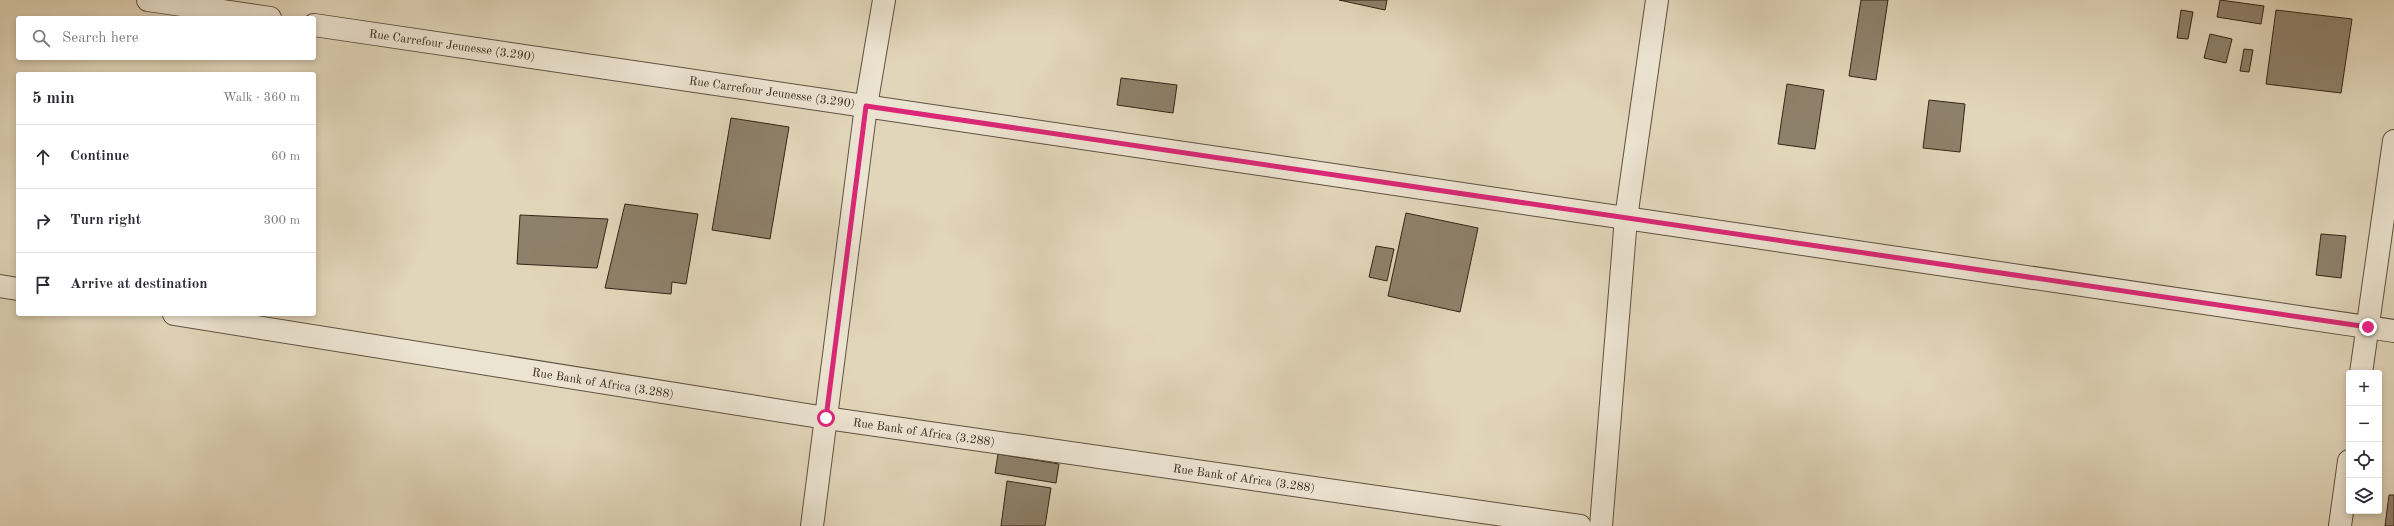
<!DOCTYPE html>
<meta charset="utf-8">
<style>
body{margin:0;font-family:"Old Standard TT",serif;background:#f2f2f3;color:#2b2b33}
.controls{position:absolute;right:12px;bottom:12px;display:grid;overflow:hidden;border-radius:4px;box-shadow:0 2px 6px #0003}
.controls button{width:36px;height:36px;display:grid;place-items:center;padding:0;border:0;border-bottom:1px solid #e1e1e2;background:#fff;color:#2b2b33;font:20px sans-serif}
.stop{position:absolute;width:12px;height:12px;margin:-9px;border:3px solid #db2777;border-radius:50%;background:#fff}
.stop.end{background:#db2777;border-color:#fff;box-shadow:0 1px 4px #0008}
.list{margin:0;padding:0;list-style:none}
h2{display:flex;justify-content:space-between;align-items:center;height:52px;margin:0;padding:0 16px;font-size:17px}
h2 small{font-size:13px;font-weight:400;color:#7c7c81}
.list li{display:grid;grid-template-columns:26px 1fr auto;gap:12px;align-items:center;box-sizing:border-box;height:64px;padding:0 16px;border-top:1px solid #e1e1e2}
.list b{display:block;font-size:15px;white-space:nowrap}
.list em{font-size:13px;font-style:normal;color:#7c7c81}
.icon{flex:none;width:22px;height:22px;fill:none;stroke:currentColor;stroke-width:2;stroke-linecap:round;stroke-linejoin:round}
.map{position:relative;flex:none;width:2394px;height:526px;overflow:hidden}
.search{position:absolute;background:#fff;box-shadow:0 2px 6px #0003;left:16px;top:16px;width:300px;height:44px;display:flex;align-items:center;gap:10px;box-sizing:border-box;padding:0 14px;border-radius:4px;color:#7c7c81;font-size:15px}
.panel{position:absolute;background:#fff;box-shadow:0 2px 6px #0003;left:16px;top:72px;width:300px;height:244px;border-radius:4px}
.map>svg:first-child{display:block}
</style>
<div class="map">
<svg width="2394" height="526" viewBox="0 0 2394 526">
<rect width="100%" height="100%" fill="#e2d6ba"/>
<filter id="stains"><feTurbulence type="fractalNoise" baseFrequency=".005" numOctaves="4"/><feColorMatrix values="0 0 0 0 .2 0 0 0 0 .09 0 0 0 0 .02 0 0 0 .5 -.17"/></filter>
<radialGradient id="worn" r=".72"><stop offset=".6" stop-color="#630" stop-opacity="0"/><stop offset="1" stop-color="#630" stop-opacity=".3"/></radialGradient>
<g fill="#8e816b" stroke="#342416">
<polygon points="1339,0 1387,0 1385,10"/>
<polygon points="1861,0 1888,0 1876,80 1849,76"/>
<polygon points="2220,0 2264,6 2261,24 2217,17"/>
<polygon points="2181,10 2193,12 2188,39 2177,38"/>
<polygon points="2276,10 2352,19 2341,93 2266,84"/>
<polygon points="2210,34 2232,39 2226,63 2204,58"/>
<polygon points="2244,49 2253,50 2249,72 2240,71"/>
<polygon points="1121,78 1177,85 1173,113 1117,105"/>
<polygon points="1787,84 1824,90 1815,149 1778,144"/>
<polygon points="1929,100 1965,104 1960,152 1923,148"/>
<polygon points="731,118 789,127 770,239 712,230"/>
<polygon points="625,204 698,214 686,284 672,282 671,294 605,288"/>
<polygon points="1406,213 1478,228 1460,312 1388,296"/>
<polygon points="520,215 608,219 597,268 517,264"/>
<polygon points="2321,234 2346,236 2341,278 2316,275"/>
<polygon points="1376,246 1394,249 1387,281 1369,277"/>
<polygon points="998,454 1059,464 1056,483 995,473"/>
<polygon points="1007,481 1051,488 1045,526 1001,526"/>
<polygon points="2389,495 2394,495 2394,526 2385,526"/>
</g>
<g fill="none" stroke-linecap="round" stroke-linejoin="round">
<g stroke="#60503f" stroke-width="24">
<g id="street">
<polyline points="148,0 270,18"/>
<polyline points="314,25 2394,331"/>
<polyline points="0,286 18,289"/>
<polyline points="174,314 826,418 1580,526"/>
<polyline points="2361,373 2394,141"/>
<polyline points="812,526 866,106 884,0"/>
<polyline points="1601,526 1626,218 1657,0"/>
<polyline points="2340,526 2349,461"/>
</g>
</g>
<use href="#street" stroke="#ece4d2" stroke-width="22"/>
</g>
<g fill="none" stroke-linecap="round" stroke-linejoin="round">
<polyline stroke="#db2777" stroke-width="5" points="826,418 866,106 2368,327"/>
</g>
<g text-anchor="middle" stroke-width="4" stroke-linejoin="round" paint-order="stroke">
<g font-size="12" fill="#342416" stroke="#ece4d2">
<text transform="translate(452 45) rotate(8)" y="4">Rue Carrefour Jeunesse (3.290)</text>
<text transform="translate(772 92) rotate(8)" y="4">Rue Carrefour Jeunesse (3.290)</text>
<text transform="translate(603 383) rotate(9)" y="4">Rue Bank of Africa (3.288)</text>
<text transform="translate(924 432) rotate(8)" y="4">Rue Bank of Africa (3.288)</text>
<text transform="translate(1244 478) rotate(8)" y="4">Rue Bank of Africa (3.288)</text>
</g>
</g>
<rect width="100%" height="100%" filter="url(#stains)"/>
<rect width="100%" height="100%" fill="url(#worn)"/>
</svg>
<div class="controls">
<button>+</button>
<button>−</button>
<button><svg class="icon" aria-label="locate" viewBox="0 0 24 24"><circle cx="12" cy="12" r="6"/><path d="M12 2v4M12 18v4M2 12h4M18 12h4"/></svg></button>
<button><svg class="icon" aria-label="layers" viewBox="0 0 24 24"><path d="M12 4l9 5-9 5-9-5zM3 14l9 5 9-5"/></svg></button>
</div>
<div class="stop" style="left:826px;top:418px"></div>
<div class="stop end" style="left:2368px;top:327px"></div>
<div class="search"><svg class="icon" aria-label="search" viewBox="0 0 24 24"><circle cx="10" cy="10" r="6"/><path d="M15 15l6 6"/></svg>Search here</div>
<section class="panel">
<h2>5 min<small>Walk · 360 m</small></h2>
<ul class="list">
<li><svg class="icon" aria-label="ahead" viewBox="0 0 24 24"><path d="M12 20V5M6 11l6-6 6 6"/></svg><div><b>Continue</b></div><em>60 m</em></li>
<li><svg class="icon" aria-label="right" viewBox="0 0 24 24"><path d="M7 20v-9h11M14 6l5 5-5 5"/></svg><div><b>Turn right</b></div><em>300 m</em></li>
<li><svg class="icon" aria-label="arrive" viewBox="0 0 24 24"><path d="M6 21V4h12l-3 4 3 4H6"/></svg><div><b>Arrive at destination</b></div></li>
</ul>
</section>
</div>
